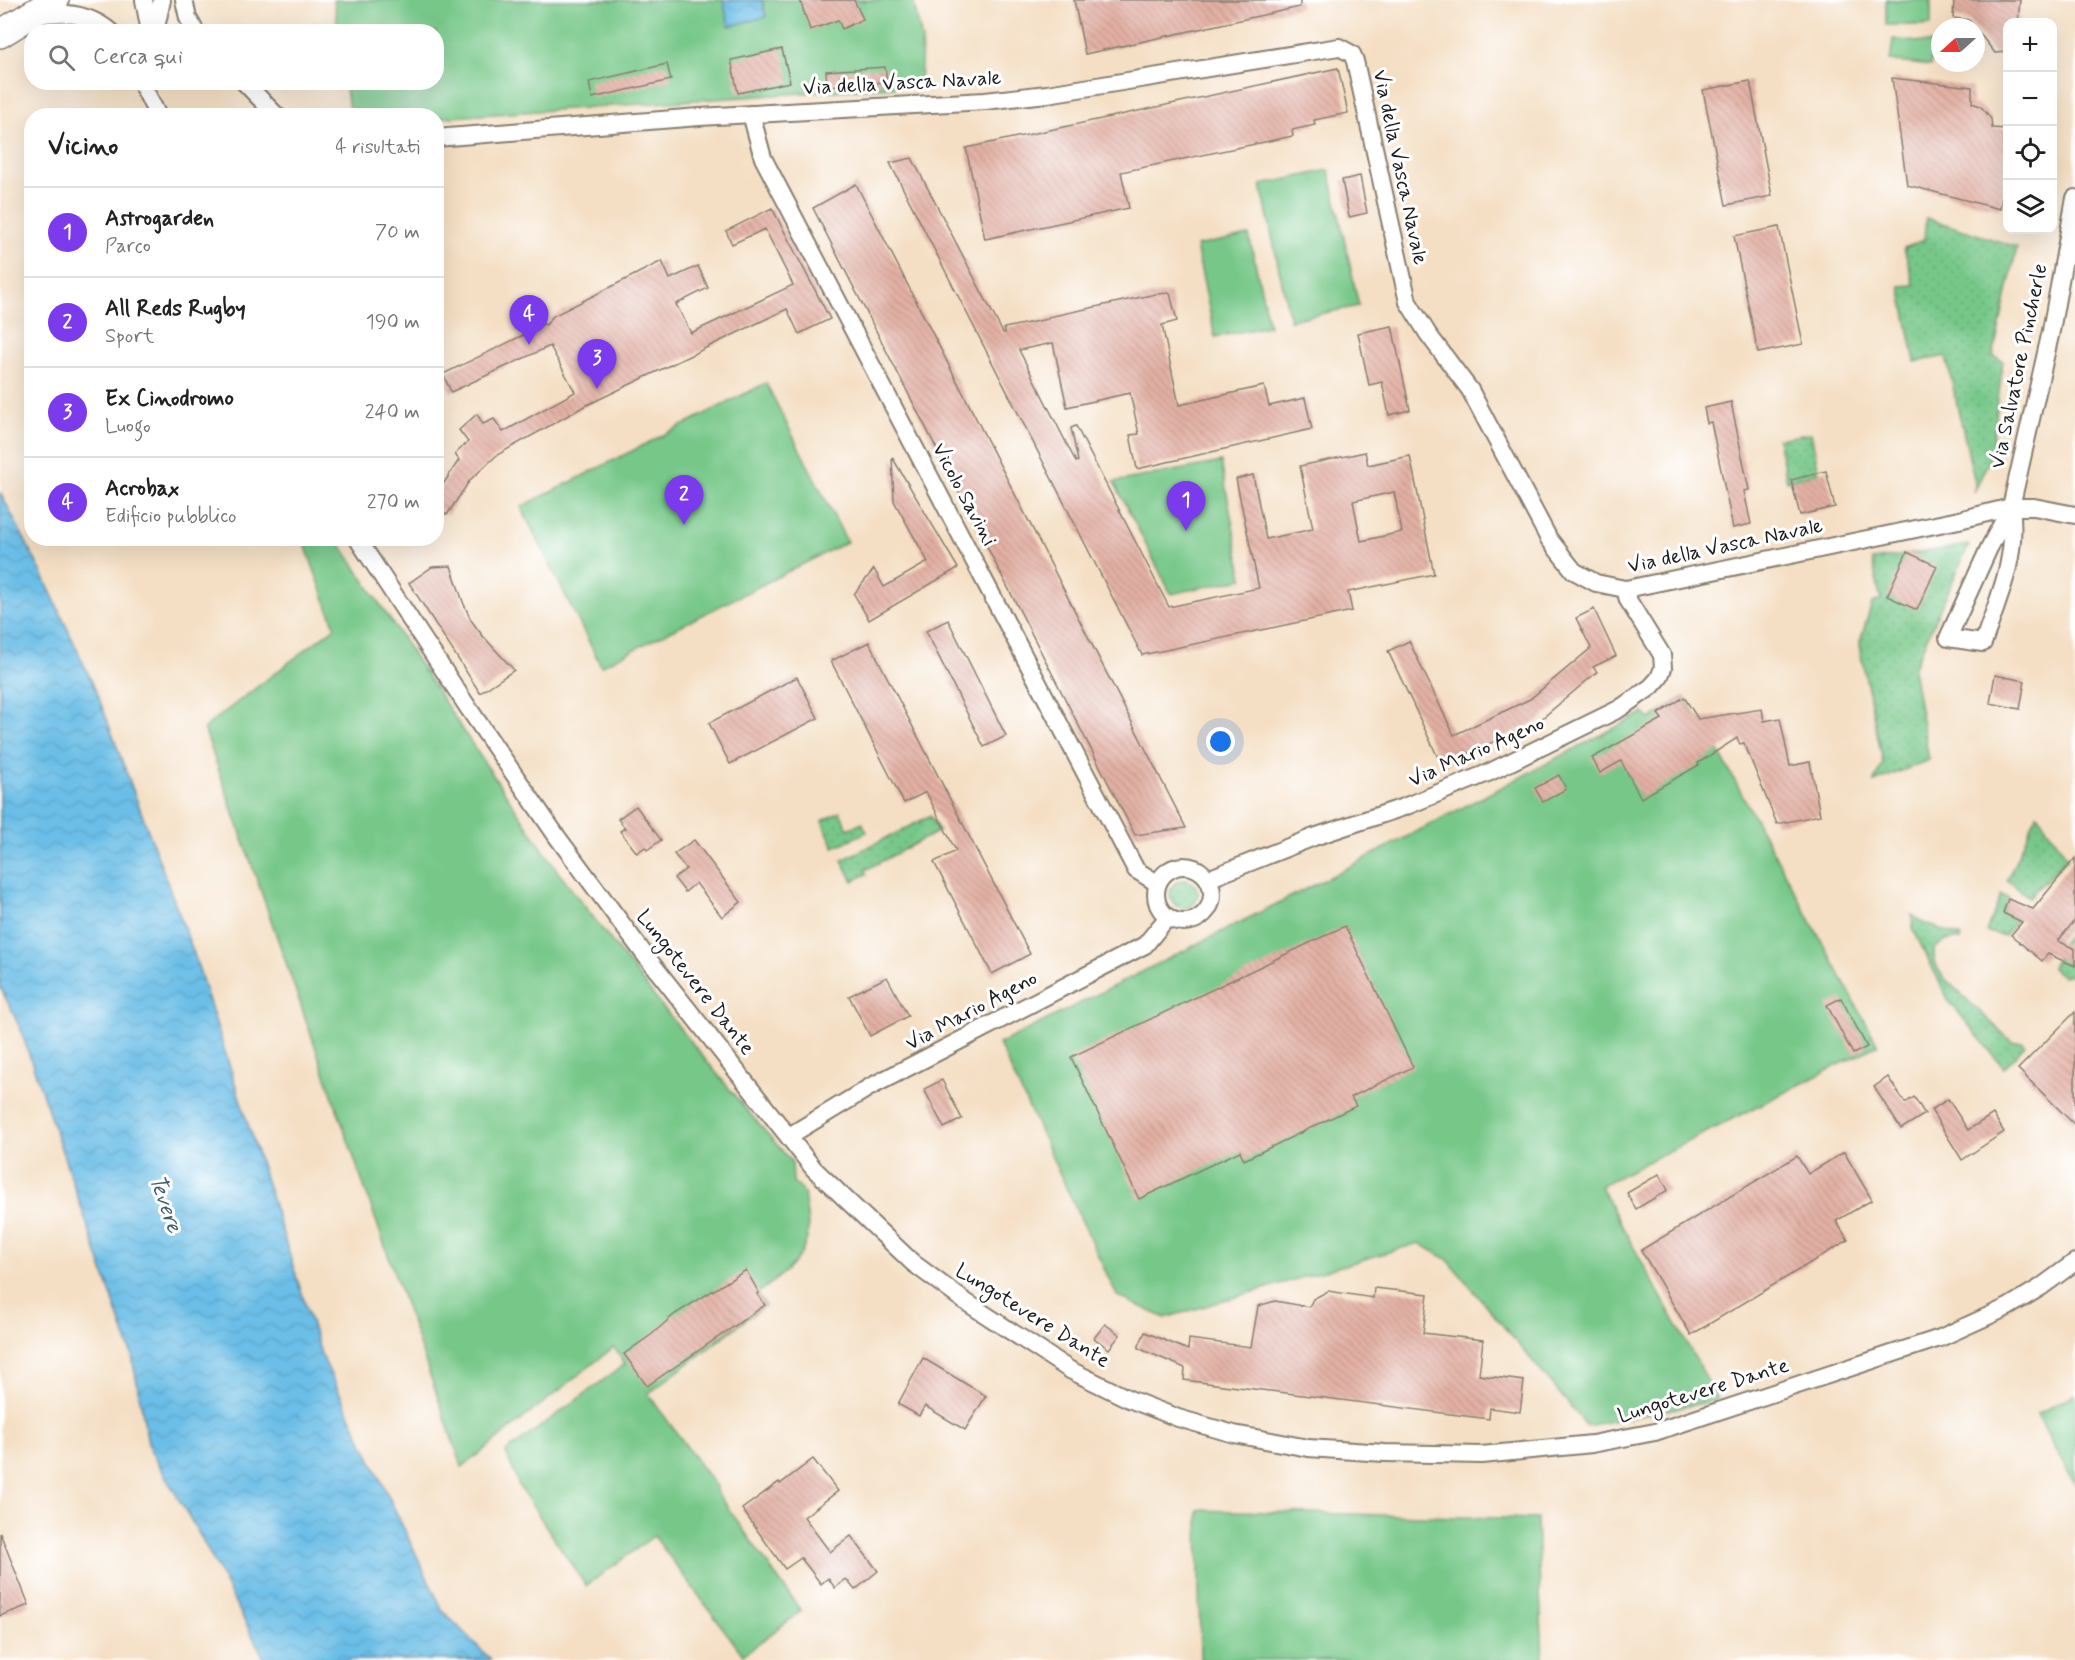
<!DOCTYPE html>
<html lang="it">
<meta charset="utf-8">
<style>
body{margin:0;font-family:Mynerve,sans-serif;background:#f2f2f2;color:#222}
.controls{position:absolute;right:18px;top:18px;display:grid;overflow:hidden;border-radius:12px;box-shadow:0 6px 24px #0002}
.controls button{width:54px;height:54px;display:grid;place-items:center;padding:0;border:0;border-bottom:2px solid #e0e0e0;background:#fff;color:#222;font:30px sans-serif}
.compass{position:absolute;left:1931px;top:18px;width:54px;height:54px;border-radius:50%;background:#fff;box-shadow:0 6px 24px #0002;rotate:249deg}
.you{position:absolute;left:1221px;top:742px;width:21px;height:21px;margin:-15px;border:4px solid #fff;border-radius:50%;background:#1a73e8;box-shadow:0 0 0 9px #1a73e833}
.badge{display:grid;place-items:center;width:39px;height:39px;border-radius:50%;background:#7c3aed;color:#fff;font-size:20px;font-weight:700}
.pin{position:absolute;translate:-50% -50px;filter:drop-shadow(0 2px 3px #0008)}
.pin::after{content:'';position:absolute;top:32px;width:21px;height:18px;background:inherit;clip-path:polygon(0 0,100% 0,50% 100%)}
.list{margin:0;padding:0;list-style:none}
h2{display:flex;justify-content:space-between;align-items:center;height:78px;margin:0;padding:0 24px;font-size:26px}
h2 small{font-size:20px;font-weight:400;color:#767676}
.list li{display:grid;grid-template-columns:39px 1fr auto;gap:18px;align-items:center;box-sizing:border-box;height:90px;padding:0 24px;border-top:2px solid #e0e0e0}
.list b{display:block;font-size:22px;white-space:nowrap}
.list p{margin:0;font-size:20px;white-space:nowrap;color:#767676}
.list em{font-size:20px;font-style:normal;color:#767676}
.icon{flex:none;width:33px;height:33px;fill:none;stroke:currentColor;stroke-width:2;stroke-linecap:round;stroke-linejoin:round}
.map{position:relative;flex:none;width:2075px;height:1660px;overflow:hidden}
.search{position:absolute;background:#fff;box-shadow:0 6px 24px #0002;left:24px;top:24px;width:420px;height:66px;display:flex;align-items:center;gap:15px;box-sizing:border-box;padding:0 21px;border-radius:24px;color:#767676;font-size:22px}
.panel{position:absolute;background:#fff;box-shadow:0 6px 24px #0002;left:24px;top:108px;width:420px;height:438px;border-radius:24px}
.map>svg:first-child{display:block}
</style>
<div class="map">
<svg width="2075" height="1660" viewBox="0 0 2075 1660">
<defs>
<pattern id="grass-dots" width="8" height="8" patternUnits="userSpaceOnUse" patternTransform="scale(1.5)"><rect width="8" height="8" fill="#76c788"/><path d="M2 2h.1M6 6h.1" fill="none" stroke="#66aa75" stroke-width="1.8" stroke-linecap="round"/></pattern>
<pattern id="water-waves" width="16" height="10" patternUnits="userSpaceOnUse" patternTransform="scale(1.5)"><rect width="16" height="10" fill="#6bbee7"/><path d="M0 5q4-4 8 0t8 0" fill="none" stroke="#5ca3c6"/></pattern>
<pattern id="building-back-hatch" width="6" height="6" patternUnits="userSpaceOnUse" patternTransform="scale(1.5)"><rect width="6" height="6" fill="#e3b0a4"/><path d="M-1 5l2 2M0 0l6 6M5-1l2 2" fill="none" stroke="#c2978d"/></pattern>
</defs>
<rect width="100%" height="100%" fill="#fff"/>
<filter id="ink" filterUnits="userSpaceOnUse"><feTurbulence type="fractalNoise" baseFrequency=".0167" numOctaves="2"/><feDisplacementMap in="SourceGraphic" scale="12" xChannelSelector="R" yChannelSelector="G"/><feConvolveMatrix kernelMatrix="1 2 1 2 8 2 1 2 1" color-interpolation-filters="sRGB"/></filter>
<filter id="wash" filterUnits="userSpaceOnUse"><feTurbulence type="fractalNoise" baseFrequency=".008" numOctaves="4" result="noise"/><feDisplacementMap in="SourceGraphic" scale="24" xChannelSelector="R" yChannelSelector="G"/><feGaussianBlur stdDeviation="1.35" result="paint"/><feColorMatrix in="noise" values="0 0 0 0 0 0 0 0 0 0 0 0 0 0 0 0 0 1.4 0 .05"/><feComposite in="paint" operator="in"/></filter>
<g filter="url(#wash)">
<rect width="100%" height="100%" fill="#f4dfc4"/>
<g fill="url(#grass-dots)" stroke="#497252" stroke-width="1.5">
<polygon points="1926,218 2017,247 1993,356 2003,361 1991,455 1974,493 1975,483 1946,356 1915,362 1900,286 1914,285 1904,248 1924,240"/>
<polygon points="1811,433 1819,473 1787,481 1778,439"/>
<polygon points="1969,545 1913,669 1929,760 1874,782 1883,762 1859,645 1872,603 1881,600 1872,560"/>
<polygon points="840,812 848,829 862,822 867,832 834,847 822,821"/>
<polygon points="2037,814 2068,858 2029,897 2007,880"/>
<polygon points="930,816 939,831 865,870 867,874 853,881 842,860"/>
<circle cx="1184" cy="894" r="14"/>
<polygon points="2001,895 2009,898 2003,913 2017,919 2005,936 1986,932"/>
<path d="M1912,915l12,8 37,14 -1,3c-11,-3 -18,3 -26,9v13l9,15 69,65h11l2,3 -21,23 -55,-67 -36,-72z"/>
<polygon points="2075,927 2075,949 2070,947 2064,961 2075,966 2075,971 2070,975 2063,977 2052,968 2063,941"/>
</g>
<g fill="#76c788" stroke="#497252" stroke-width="1.5">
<polygon points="334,0 913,0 922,40 920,85 437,118 436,116 350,115 345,83 436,82 436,32 338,31"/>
<rect x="1886" y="0" width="45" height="25"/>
<polygon points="1893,39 1934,44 1930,66 1890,61"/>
<polygon points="1329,170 1359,306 1290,320 1261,185"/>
<polygon points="1249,235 1269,326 1215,337 1196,246"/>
<polygon points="766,383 847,542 601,666 521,507"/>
<polygon points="1221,462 1243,579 1171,594 1114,482"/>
<path d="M303,539h34l141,214 81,120 98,127 88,108 47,54 1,20 11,10c1,12 4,25 4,37 0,30 -29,48 -51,65l8,11 -117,89 69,94 -2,2 86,121 -58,44 -89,-119 -68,50 -67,-100 -13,-34 119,-88 -11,-17 -152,120 -258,-739 131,-101z"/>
<polygon points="1684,697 1718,750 1878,1045 1600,1186 1718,1400 1587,1426 1447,1259 1419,1243 1165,1318 1117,1296 999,1044 1328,878 1643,713 1650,719"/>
<polygon points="2075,1394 2075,1485 2037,1414"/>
<polygon points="1198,1510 1537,1519 1543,1660 1200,1660"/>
</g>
<g fill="url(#water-waves)" stroke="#446d82" stroke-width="1.5">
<polygon points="723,0 762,0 766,17 729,26"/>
<polygon points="0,492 41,571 97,693 195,957 321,1354 443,1611 491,1660 265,1660 202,1539 149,1448 132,1356 20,1028 0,986"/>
</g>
<g id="blocks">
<g fill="url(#building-back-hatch)" fill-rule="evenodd">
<polygon points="800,0 854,0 863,19 842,29 838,20 810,30"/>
<polygon points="1074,0 1300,0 1300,7 1085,54"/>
<polygon points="1954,0 2020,0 2018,22 2007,22 2007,52 1995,53 1969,20 1953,18"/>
<polygon points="782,49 790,82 738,93 731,60"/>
<polygon points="667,64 671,80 592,98 589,82"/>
<polygon points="885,67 887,82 827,86 826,71"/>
<polygon points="1338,68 1348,113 1314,120 1315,125 1292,130 1293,136 1121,172 1129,208 985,239 966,148"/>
<polygon points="1892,78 1972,87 1972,103 1980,106 1985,111 1991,119 1992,128 2007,129 2007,162 2000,209 1907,185"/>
<polygon points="1750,81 1772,196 1726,205 1703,90"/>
<path d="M912,158l91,175h2l-1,-5 44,-9v-2l108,-23 14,-1 7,28 -15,4 17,80 85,-19 5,20 36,-8 7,31 -175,40 -7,-34 9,-1 -9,-41 -63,14 -14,-64 -34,7 57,112 2,-1 -7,-33 5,-2 93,181 90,-19 -23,-109 17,-4 13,64 47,-10 -13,-63 65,-14 3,13 42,-9 24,118 -86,18 4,19 -210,44 -252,-492zM1394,492l8,40 -41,9 -8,-40z"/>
<polygon points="1360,176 1367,213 1349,217 1342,180"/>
<polygon points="856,184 1186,828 1135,835 813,208"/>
<polygon points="772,208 830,319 799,334 787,309 583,407 497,455 470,480 447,515 436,508 436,495 459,460 455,454 468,442 459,430 477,414 483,424 494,419 503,432 575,392 550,346 451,392 443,374 534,330 529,320 546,325 553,316 662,261 670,279 698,266 708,288 676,304 691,333 793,285 765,229 732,244 726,231"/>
<polygon points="1779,227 1803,344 1758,353 1734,236"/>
<polygon points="1392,326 1410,410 1389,415 1382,382 1369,385 1358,333"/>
<polygon points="1731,402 1749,490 1744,491 1751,524 1733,528 1711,422 1707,423 1704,408"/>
<polygon points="892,457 958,568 869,620 854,594 874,569 884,587 928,562 894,501"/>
<polygon points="1826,471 1835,507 1800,515 1791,480"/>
<polygon points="1907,552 1937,566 1917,610 1887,596"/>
<polygon points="451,566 463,602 471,620 482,635 514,670 480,693 409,583 432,567"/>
<polygon points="1594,609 1616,656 1593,667 1597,672 1540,720 1442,766 1388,651 1409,641 1454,735 1530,699 1591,648 1576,618"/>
<polygon points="948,620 1006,736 984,747 926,631"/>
<polygon points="869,642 1030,954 992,974 934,862 956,851 926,792 904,803 831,661"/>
<polygon points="1995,675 2025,681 2020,709 1990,703"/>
<polygon points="797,677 818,718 730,764 709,723"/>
<polygon points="1684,697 1698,719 1762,709 1764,721 1780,718 1790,766 1810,762 1820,815 1777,824 1744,743 1740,744 1737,738 1698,763 1699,765 1641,798 1621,761 1600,773 1592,758 1662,719 1658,714"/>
<polygon points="1559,775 1566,789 1543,802 1535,788"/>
<polygon points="636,806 661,840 647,850 645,847 637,853 620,831 625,828 618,819"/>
<polygon points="694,840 741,902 722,917 696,883 685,892 674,878 686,869 674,854"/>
<polygon points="2075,858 2075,920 2058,941 2075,949 2075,966 2048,954 2042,961 2011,935 2022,922 2003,913 2008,899 2033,909"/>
<polygon points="1345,926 1413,1067 1351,1097 1356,1106 1244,1160 1240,1151 1139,1199 1071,1057"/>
<polygon points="887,977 908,1016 870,1036 849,996"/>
<polygon points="1841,998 1867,1047 1853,1054 1827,1005"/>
<polygon points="2075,1012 2075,1125 2018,1069"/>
<polygon points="1888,1077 1905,1103 1914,1097 1925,1114 1901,1129 1874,1087"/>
<polygon points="942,1080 962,1119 944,1128 924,1089"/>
<polygon points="1948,1099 1968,1130 1993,1114 2004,1132 1962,1160 1931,1110"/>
<polygon points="1844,1152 1872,1200 1836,1221 1848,1240 1691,1335 1641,1250 1797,1156 1808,1174"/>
<polygon points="1659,1174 1668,1190 1636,1209 1627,1193"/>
<polygon points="746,1270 759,1293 757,1294 765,1305 647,1386 624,1354 651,1335 675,1314"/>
<polygon points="1374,1288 1428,1294 1423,1333 1483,1340 1479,1375 1524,1381 1520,1412 1490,1408 1489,1419 1184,1380 1185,1368 1138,1348 1145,1332 1188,1350 1189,1339 1251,1347 1258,1306 1275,1301 1309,1307 1313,1299 1328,1291 1373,1298"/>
<polygon points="1105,1324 1120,1335 1109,1349 1094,1338"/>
<polygon points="923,1358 986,1396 965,1430 925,1406 919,1416 898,1404"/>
<polygon points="813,1459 838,1491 804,1517 830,1552 851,1536 878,1571 855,1590 846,1579 835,1588 828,1578 821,1584 801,1558 785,1569 742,1509 779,1482 780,1484"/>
<polygon points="0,1533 29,1605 0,1616"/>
</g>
</g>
</g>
<g filter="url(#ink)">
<use href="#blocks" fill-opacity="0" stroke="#887e70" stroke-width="1.5"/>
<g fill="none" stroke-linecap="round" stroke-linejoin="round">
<g stroke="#887e70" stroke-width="20">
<g id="minor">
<polyline points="144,0 150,32"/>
<polyline points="184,0 188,18 196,32"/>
<path d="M38,15c27,-4 52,-1 73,17"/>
<polyline points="155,32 162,0"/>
<polyline points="141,82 158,116"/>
<polyline points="244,82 277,116"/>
<polyline points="751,114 763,158 1136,870 1157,883"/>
<polyline points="436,138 699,117 985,101 1047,94 1339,47 1352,54 1355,61 1408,302 1428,334 1470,390 1549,539 1574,571 1596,583 1625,589 1636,587 1959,520 2011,507 2034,507 2075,515"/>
<path d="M2011,507c7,50 -12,90 -28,136l-35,-5 41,-90 22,-41 40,-176 24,-133"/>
<polyline points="357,538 469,709 558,838 645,955 814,1169 913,1263 963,1300 1070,1370 1129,1399 1178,1418 1234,1434 1308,1448 1385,1453 1482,1455 1592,1444 1655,1432 1940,1338 2008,1307 2041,1287 2075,1262"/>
<circle cx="1184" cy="894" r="28"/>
<polyline points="1208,879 1314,837 1404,807 1490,772 1619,709 1651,687 1659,678 1663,668 1662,655 1628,600 1625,589"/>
<polyline points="789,1136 870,1087 1145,945 1167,918"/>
</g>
</g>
<g stroke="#887e70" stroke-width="30">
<polyline id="primary" points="0,34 55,0"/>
</g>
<use href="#minor" stroke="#fff" stroke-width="16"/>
<use href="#primary" stroke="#fff" stroke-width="27"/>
</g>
</g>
<g text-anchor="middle" stroke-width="6" stroke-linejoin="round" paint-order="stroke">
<g font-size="21" fill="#1c1c1c" stroke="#fff">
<text transform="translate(902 82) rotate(-3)" y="7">Via della Vasca Navale</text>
<text transform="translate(1401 167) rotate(78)" y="7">Via della Vasca Navale</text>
<text transform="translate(2018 366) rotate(-78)" y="7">Via Salvatore Pincherle</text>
<text transform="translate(965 494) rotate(62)" y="7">Vicolo Savini</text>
<text transform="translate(1725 545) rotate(-12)" y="7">Via della Vasca Navale</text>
<text transform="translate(1476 751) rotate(-24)" y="7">Via Mario Ageno</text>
<text transform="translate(696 982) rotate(52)" y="7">Lungotevere Dante</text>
<text transform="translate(971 1010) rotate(-28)" y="7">Via Mario Ageno</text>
<text transform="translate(1033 1315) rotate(32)" y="7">Lungotevere Dante</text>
<text transform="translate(1703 1390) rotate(-17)" y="7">Lungotevere Dante</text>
</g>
<g font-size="22" font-style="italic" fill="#3c5d6d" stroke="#fff">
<text transform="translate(167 1203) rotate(71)" y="8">Tevere</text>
</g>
</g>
</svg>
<div class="controls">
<button>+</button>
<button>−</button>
<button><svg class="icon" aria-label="locate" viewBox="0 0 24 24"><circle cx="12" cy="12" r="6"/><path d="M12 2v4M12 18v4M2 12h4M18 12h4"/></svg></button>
<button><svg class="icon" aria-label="layers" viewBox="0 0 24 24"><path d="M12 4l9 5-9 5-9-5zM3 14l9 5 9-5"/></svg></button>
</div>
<svg class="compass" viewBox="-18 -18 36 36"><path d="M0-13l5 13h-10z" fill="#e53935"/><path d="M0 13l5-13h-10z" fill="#767676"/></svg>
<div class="you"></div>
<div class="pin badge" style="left:1186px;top:531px">1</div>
<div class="pin badge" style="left:684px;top:525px">2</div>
<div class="pin badge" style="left:597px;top:389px">3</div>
<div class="pin badge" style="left:529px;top:345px">4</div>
<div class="search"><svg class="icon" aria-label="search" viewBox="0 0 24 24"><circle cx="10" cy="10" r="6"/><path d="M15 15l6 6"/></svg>Cerca qui</div>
<section class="panel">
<h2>Vicino<small>4 risultati</small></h2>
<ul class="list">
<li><span class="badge">1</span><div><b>Astrogarden</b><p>Parco</p></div><em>70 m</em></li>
<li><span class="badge">2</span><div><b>All Reds Rugby</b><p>Sport</p></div><em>190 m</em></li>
<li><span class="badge">3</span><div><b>Ex Cinodromo</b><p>Luogo</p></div><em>240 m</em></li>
<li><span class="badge">4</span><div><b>Acrobax</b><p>Edificio pubblico</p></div><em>270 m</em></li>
</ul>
</section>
</div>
